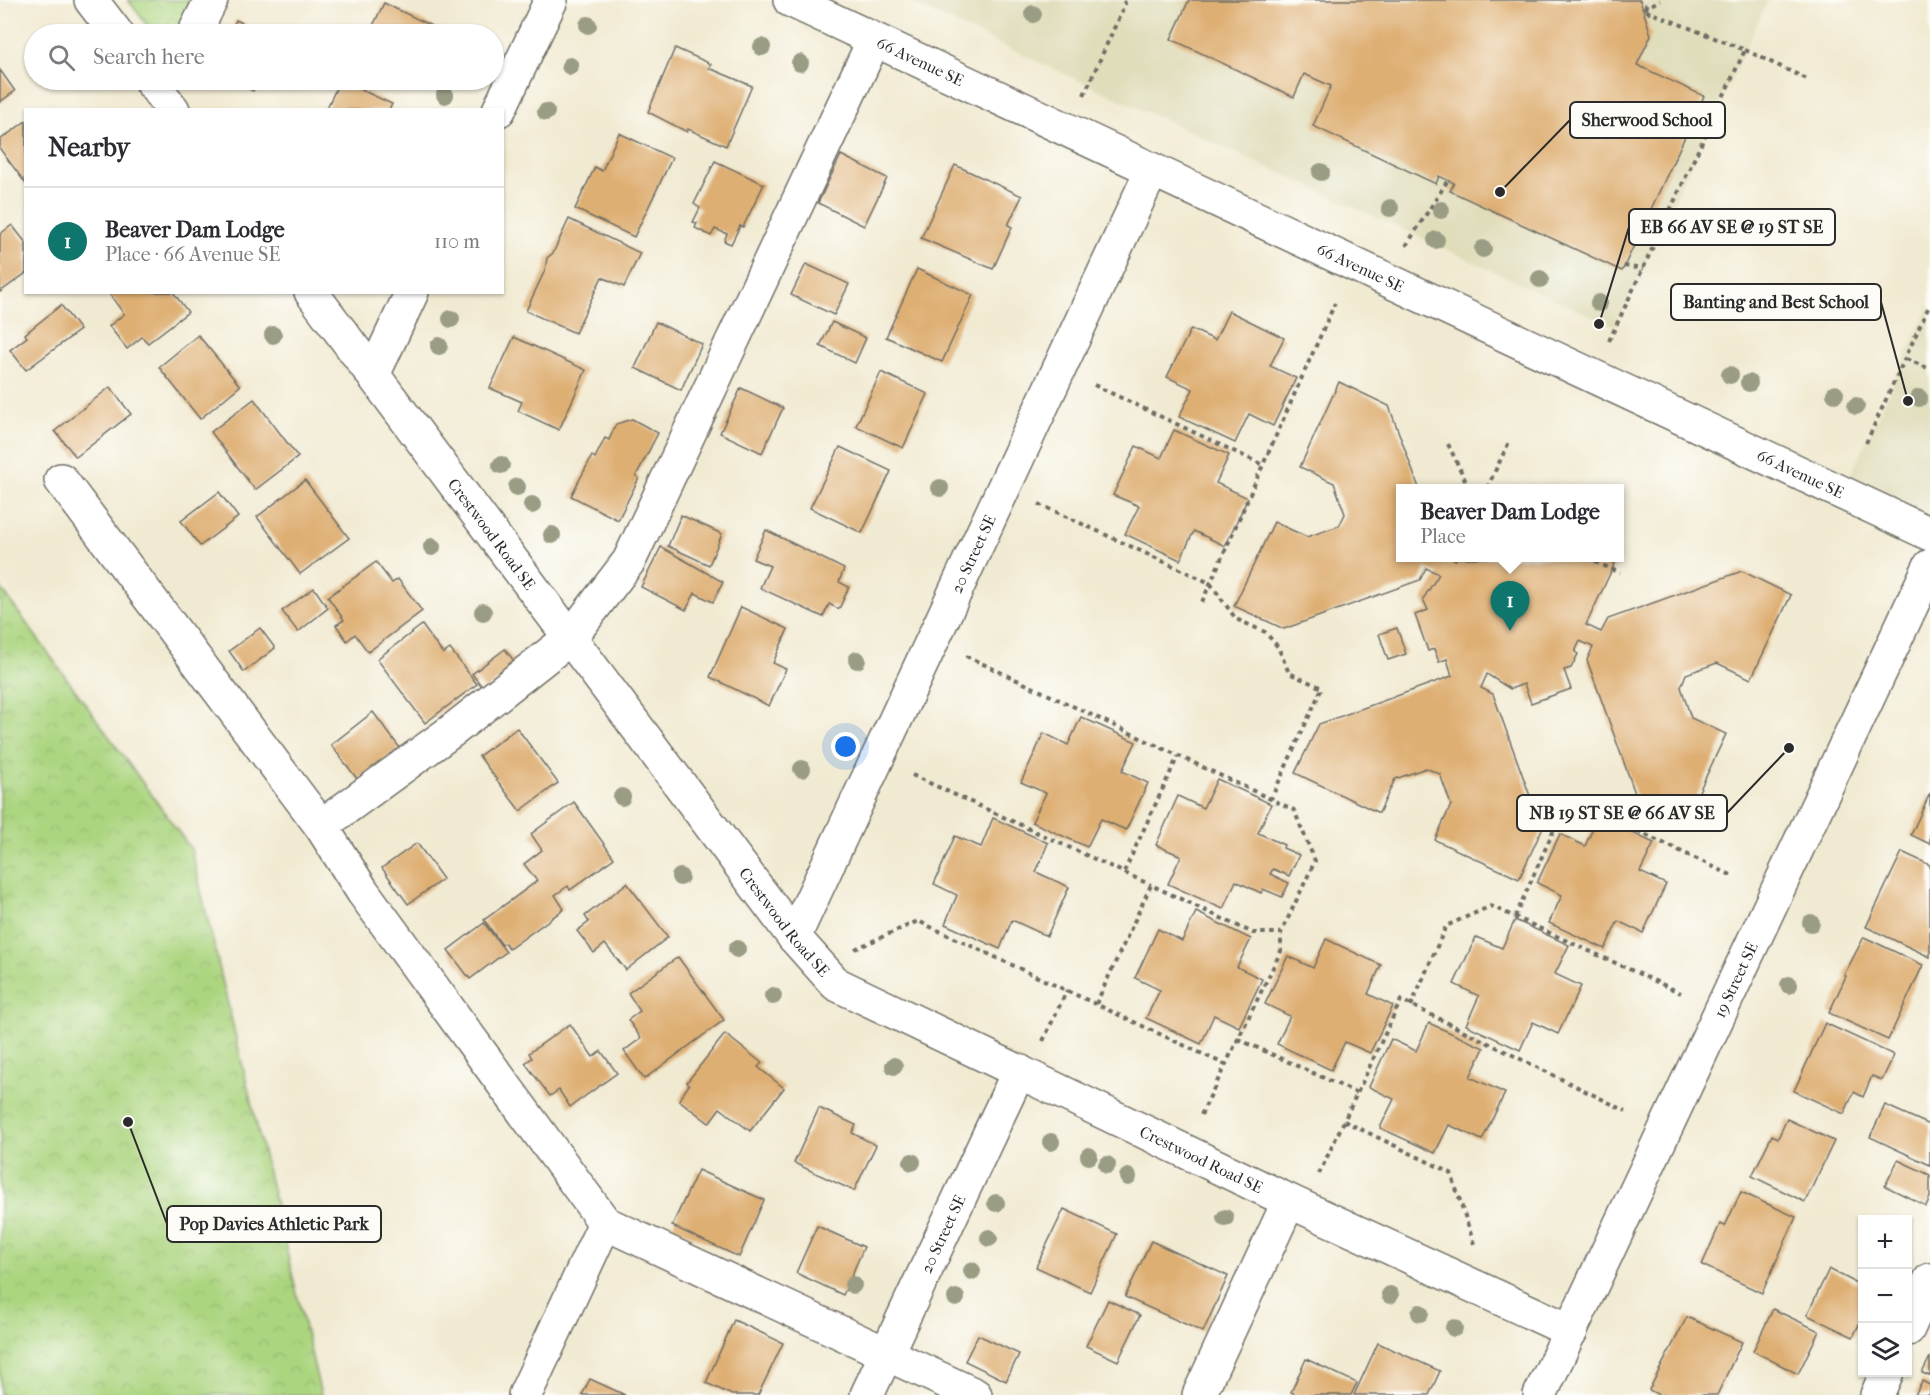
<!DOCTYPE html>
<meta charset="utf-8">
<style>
body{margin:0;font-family:"IM FELL French Canon",serif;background:#f7f7f7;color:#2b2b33}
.controls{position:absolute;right:18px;bottom:18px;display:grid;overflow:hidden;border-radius:0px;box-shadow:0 2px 4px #0004}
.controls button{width:54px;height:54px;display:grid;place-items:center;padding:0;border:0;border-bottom:2px solid #e1e1e2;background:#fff;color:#2b2b33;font:30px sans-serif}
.you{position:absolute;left:846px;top:747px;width:21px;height:21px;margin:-15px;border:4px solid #fff;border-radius:50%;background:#1a73e8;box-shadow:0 0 0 9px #1a73e833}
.badge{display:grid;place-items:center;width:39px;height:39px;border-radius:50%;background:#0f766e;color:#fff;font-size:20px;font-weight:700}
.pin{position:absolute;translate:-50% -50px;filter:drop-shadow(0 2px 3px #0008)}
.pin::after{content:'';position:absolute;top:32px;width:21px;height:18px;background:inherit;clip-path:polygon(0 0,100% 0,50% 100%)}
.popup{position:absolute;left:1396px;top:484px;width:228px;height:78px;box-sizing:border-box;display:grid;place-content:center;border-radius:0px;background:#fff;filter:drop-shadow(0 2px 4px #0005);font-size:20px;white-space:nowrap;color:#7c7c81}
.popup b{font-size:22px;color:#2b2b33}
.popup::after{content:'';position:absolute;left:50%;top:100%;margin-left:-12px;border:12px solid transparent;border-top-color:#fff}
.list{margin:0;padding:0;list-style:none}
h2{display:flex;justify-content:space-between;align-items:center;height:78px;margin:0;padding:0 24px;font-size:26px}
h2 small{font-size:20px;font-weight:400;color:#7c7c81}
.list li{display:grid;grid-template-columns:39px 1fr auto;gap:18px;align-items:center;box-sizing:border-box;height:108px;padding:0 24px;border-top:2px solid #e1e1e2}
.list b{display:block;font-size:22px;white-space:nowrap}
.list p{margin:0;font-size:20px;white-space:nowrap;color:#7c7c81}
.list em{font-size:20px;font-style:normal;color:#7c7c81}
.icon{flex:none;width:33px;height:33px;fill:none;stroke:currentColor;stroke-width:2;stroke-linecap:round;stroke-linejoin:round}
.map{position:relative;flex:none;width:1930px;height:1395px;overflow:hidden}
.search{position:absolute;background:#fff;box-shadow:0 2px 4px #0004;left:24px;top:24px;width:480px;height:66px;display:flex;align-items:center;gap:15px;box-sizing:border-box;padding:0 21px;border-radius:33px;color:#7c7c81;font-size:22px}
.panel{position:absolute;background:#fff;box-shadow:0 2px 4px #0004;left:24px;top:108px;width:480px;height:186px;border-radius:0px}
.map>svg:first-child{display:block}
</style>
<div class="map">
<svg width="1930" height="1395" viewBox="0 0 1930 1395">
<defs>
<pattern id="park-crowns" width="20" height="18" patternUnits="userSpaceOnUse" patternTransform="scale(1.5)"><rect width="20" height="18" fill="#acd580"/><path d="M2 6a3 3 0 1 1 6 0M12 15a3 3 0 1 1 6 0" fill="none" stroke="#94b76f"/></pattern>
</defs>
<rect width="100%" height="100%" fill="#fdfcf7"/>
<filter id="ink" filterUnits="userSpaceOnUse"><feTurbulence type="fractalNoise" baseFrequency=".0167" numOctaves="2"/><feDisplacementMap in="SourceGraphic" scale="12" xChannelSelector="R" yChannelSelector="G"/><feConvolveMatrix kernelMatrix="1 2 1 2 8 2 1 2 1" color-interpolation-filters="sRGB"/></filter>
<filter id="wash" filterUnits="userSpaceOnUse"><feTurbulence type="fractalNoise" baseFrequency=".008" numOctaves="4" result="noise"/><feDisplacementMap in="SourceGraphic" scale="24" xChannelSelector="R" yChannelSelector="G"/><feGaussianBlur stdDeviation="1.35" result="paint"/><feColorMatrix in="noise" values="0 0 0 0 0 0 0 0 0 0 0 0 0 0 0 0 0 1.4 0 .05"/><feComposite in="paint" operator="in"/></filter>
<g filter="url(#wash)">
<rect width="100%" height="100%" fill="#f1ead2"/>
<g fill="#e0ddbb">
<polygon points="904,0 1768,0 1615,327"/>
<polygon points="1930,304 1930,534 1842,493"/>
</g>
<g fill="url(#park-crowns)" stroke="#6c8056" stroke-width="1.5">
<polygon points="128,0 192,0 175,34 154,34"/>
<polygon points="0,587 191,849 321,1395 0,1395"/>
</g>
<g id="blocks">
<g fill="#deaf73">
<polygon points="1189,0 1640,0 1651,35 1637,65 1704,96 1622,271 1450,191 1454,183 1439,176 1436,184 1313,126 1331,86 1304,74 1294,97 1171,39"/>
<polygon points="384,3 432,26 428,34 369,34"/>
<polygon points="236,20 268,34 229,34"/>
<polygon points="675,48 711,64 709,68 752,86 726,146 688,129 687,132 648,112"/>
<polygon points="0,70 15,91 0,102"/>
<polygon points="231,80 259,80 253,91"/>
<polygon points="340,80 392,104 389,110 326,110"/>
<polygon points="386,80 407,80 403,88"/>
<polygon points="26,121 26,184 0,149 0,140"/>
<polygon points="619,133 672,158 634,237 575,209 595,167 602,171"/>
<polygon points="841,155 887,178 864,226 818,203"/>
<polygon points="715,161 764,184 743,227 740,226 731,244 724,241 727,234 715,229 711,236 695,228 697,223 693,222 700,208 694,204"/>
<polygon points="955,165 1022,196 1008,225 1012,227 993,269 921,238"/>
<polygon points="569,219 640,253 624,287 602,277 575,333 526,311 545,270 547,258 553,253"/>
<polygon points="12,225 26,243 26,273 0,292 0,234"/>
<polygon points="806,264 849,284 834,315 791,295"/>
<polygon points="917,269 973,295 942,362 886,337"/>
<polygon points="108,292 173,292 188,312 148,343 142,337 127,349 109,326 124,314"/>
<polygon points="61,305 80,330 26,370 10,350 27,337 25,334"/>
<polygon points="1229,311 1284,338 1270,366 1296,378 1273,426 1249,414 1235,443 1179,417 1193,389 1167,377 1191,329 1215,340"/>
<polygon points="656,322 702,344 681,390 635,368"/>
<polygon points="832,322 866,338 855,363 820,346"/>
<polygon points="198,335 240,386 200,419 159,367"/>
<polygon points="514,337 586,370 559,430 518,411 522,402 490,388"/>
<polygon points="881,372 928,394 903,448 856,426"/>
<polygon points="1339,382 1389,406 1419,488 1400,488 1400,558 1603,558 1615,563 1586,625 1601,632 1608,619 1742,571 1791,595 1751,679 1717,663 1686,674 1681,687 1691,718 1726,734 1686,819 1636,796 1587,660 1593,647 1580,641 1575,652 1578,654 1571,668 1564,670 1571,689 1531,703 1524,684 1510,689 1487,674 1481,688 1493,694 1542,829 1519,879 1435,840 1451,805 1440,774 1426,768 1395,779 1379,813 1295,773 1319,724 1452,676 1447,659 1439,662 1434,649 1428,651 1415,615 1428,610 1423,599 1439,574 1426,568 1420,580 1284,629 1234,606 1274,522 1307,537 1339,526 1345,514 1334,483 1300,467"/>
<polygon points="110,387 131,414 76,457 55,431"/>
<polygon points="741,388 783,408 762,453 720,433"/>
<polygon points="254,399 298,457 255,490 211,432"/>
<polygon points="632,419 658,433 636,476 639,478 618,520 571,496 592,456 595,458 605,438 609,440 616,424"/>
<polygon points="1174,430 1229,455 1216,483 1248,498 1225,546 1194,531 1180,560 1125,534 1139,506 1113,495 1136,446 1161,458"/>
<polygon points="840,447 891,471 862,533 810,508"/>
<polygon points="305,480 349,538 300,574 257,517"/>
<polygon points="219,492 238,517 200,546 181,521"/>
<polygon points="681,515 722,534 709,565 668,546"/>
<polygon points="766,530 844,569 839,582 849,587 839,609 829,604 823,617 760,588 770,566 753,559"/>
<polygon points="661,547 723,582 713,602 695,593 686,610 641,587"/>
<polygon points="376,562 392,583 398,579 422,611 368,652 355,634 347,641 336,625 344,620 328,597"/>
<polygon points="314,588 328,608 298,632 282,611"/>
<polygon points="741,607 788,629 773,663 786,669 769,706 710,677"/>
<polygon points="422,625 443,654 450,649 477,684 425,723 377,659"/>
<polygon points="260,628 275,648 244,672 229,651"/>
<polygon points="1397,628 1406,654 1388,660 1379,634"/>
<polygon points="505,649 517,665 485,690 472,674"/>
<polygon points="373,712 400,748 358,780 331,745"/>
<polygon points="1081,717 1136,742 1122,771 1148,783 1126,830 1101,819 1087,847 1032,822 1046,793 1021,782 1044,733 1068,745"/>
<polygon points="517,728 558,783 520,811 479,756"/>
<polygon points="1217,779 1271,804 1258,833 1284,845 1283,848 1299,855 1289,876 1273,869 1270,874 1289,883 1282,897 1263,889 1261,893 1236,881 1223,909 1168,884 1181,856 1156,845 1178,796 1203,808"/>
<polygon points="1930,793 1930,844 1911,835"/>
<polygon points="574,802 614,858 570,890 568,886 555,895 564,909 509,949 505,943 502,945 484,920 537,881 524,864 542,850 531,834"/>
<polygon points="1598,817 1654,843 1640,872 1666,884 1643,933 1618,921 1605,949 1549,923 1562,895 1537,883 1560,834 1585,846"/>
<polygon points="993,818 1048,843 1036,872 1069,887 1047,936 1012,920 1000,949 945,924 957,895 934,884 955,836 981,847"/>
<polygon points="417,843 443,879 408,904 382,868"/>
<polygon points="1902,852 1930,865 1930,957 1866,927"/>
<polygon points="627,883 668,937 626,970 605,944 594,953 577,931 589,922 585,916"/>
<polygon points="1196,912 1251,939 1237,967 1262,979 1239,1027 1214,1015 1201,1044 1146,1018 1160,990 1135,978 1158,929 1182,941"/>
<polygon points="1515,920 1569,945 1555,974 1581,986 1558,1034 1533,1022 1520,1050 1466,1025 1479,996 1454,984 1476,937 1502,948"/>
<polygon points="484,923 506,952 470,979 448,950"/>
<polygon points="1864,937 1923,965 1888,1040 1829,1013 1846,976 1844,975"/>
<polygon points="1326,939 1381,965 1368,994 1393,1006 1370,1053 1345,1042 1331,1070 1277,1044 1290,1016 1265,1004 1288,956 1313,968"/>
<polygon points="678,957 724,1020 644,1079 624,1051 641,1038 628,1020 640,1011 628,993"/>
<polygon points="1429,1023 1484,1048 1470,1077 1505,1093 1482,1140 1449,1125 1435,1153 1380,1128 1394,1099 1369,1087 1391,1039 1416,1051"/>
<polygon points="1825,1023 1894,1055 1882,1080 1872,1076 1863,1097 1854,1092 1844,1114 1794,1091"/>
<polygon points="570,1024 593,1057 601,1051 617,1073 570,1107 559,1090 550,1096 525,1063 532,1058 529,1053"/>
<polygon points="725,1034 762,1063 758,1067 784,1088 750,1131 720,1108 709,1123 679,1100 689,1085 687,1082"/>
<polygon points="1885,1105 1930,1125 1930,1165 1870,1137"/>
<polygon points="819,1108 856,1125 852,1133 876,1145 854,1191 794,1163"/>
<polygon points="1787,1119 1834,1141 1805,1202 1752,1176 1772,1135 1778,1138"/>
<polygon points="1898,1160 1930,1175 1930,1197 1926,1206 1885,1186"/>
<polygon points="698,1170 764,1200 739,1257 672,1226"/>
<polygon points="1741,1192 1796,1217 1762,1293 1702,1265 1720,1224 1725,1226"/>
<polygon points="1064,1209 1117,1234 1090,1292 1036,1267"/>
<polygon points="817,1226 864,1247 843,1295 796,1273"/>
<polygon points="1151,1241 1228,1276 1203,1332 1125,1297"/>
<polygon points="1829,1269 1862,1286 1862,1318 1853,1337 1807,1315"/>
<polygon points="1108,1300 1140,1315 1118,1361 1086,1346"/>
<polygon points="1773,1309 1819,1331 1798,1374 1753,1351"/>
<polygon points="1687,1317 1742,1342 1717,1395 1659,1395 1649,1390"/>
<polygon points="734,1320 783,1343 758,1395 732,1395 706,1383"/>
<polygon points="978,1335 1019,1354 1006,1381 965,1361"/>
<polygon points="1378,1343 1440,1371 1429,1395 1354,1395"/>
<polygon points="1930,1357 1930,1376 1922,1373"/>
<polygon points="1306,1359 1357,1383 1351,1395 1298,1395 1291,1392"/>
<polygon points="590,1379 625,1395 582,1395"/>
<polygon points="1922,1381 1930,1385 1930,1395 1915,1395"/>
</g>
</g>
</g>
<g filter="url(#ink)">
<use href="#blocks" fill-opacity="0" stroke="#706e65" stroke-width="1.5"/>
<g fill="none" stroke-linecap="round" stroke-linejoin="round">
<g stroke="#706e65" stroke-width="36">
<g id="minor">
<polyline points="91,0 117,34"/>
<path id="s1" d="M790,0l1140,534"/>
<polyline points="194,34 211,0"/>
<polyline points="150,80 173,110"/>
<polyline points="499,110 551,0"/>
<path id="s2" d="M311,292l483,645 42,47 453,217 282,130"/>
<polyline points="373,375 412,292"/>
<polyline points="61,480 321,826 363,892 605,1223 975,1395"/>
<polyline points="321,826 453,730 570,638 629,561 874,40"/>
<path id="s3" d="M794,937l358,-767"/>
<polyline points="1908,1329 1930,1280"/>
<polyline points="525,1395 605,1223"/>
<path id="s4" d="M867,1395l152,-324"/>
<polyline points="1199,1395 1289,1201"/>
<path id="s5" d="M1540,1395l390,-829"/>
<polyline points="1877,1395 1887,1372"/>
</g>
</g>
<g stroke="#706e65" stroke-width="4" stroke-dasharray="4.5 4.5" stroke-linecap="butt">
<polyline points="1644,9 1660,0"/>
<polyline points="1745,50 1807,79"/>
<polyline points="1084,95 1125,4 1124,0"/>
<polyline points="1697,112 1715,115"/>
<polyline points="1406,246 1448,180"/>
<polyline points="1624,266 1643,269"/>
<polyline points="1609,341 1745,50 1644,10 1648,0"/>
<polyline points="1906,359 1930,369"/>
<polyline points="1094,385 1263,465"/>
<polyline points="1866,443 1930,304"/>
<polyline points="1448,444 1469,488"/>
<polyline points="1487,488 1509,442"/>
<polyline points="1039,504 1210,583 1236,619 1265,632 1278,647 1289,673 1322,688 1271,799"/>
<polyline points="1587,558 1620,573"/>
<polyline points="1454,560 1455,558"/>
<polyline points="1202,602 1335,303"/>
<polyline points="966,656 1294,810 1315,861 1281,933 1281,951 1200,1117"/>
<polyline points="912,775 1151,885"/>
<polyline points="1124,872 1178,756"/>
<polyline points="1515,917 1568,798 1735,877"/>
<polyline points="855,949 918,921 1226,1065"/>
<polyline points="1096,1004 1151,885 1253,933 1281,933"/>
<polyline points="1411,1006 1446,926 1491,906 1681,993"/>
<polyline points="1238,1039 1357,1093"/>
<polyline points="1043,1041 1067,990"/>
<polyline points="1344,1121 1451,1173 1474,1244"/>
<polyline points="1319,1174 1401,1000 1626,1111"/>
</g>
<use href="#minor" stroke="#fff" stroke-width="33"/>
</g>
<g fill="#9a9d84">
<circle cx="1033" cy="14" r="9"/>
<circle cx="588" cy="25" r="9"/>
<circle cx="762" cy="47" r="9"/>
<circle cx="800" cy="63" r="9"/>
<circle cx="570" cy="66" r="9"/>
<circle cx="445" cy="95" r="9"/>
<circle cx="546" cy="112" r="9"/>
<circle cx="1321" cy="172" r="9"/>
<circle cx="1390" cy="208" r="9"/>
<circle cx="1441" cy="210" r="9"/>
<circle cx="1436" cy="240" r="9"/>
<circle cx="1483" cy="249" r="9"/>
<circle cx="1540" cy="279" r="9"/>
<circle cx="1599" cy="303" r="9"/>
<circle cx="451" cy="319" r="9"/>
<circle cx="273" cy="335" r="9"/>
<circle cx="439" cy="346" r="9"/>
<circle cx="1730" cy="375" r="9"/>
<circle cx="1749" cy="383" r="9"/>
<circle cx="1835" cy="394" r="9"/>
<circle cx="1919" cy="398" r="9"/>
<circle cx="1856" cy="406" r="9"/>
<circle cx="501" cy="465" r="9"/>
<circle cx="517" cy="487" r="9"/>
<circle cx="940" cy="488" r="9"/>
<circle cx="532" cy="505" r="9"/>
<circle cx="552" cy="535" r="9"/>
<circle cx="432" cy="547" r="9"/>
<circle cx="483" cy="612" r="9"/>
<circle cx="857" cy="660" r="9"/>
<circle cx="802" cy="769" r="9"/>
<circle cx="622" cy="797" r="9"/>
<circle cx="680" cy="877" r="9"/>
<circle cx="1811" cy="923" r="9"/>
<circle cx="737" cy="949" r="9"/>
<circle cx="1789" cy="985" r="9"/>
<circle cx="773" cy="996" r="9"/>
<circle cx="894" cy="1066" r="9"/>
<circle cx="1051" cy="1142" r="9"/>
<circle cx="1089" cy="1156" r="9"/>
<circle cx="912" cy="1162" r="9"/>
<circle cx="1107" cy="1165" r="9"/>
<circle cx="1128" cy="1177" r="9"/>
<circle cx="996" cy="1203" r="9"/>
<circle cx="1225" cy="1218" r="9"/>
<circle cx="989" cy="1238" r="9"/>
<circle cx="972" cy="1271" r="9"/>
<circle cx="853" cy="1285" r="9"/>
<circle cx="1390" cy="1295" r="9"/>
<circle cx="956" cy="1298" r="9"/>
<circle cx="1420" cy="1313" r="9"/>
<circle cx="1454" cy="1328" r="9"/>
</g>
</g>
<g text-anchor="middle" stroke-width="4.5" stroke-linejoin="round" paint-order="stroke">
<g font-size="16" fill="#2b2b2b" stroke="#fdfcf7">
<text dy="6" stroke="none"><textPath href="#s1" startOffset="144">66 Avenue SE</textPath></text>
<text dy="6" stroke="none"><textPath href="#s1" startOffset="630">66 Avenue SE</textPath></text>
<text dy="6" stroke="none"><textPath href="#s1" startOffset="1116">66 Avenue SE</textPath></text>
<text dy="6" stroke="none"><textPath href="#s2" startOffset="302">Crestwood Road SE</textPath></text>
<text dy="6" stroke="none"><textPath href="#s3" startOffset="423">20 Street SE</textPath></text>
<text dy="6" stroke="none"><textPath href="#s2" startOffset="788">Crestwood Road SE</textPath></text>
<text dy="6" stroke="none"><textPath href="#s5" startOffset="459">19 Street SE</textPath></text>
<text dy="6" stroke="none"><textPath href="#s2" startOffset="1274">Crestwood Road SE</textPath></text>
<text dy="6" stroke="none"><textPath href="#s4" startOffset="178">20 Street SE</textPath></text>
</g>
</g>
<path fill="none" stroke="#2b2b2b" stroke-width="2" d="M1500 192L1570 120M1599 324L1629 227M1908 401L1881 302M1789 748L1727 813M128 1122L167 1224"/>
<g fill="#2b2b2b" stroke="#fdfcf7" stroke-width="2">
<circle cx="1500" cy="192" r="6"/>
<circle cx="1599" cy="324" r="6"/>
<circle cx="1908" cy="401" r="6"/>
<circle cx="1789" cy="748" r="6"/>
<circle cx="128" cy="1122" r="6"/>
</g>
<g fill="#fdfcf7" stroke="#2b2b2b" stroke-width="2">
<rect x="1570" y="102" width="155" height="36" rx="6"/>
<rect x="1629" y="209" width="206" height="36" rx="6"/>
<rect x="1671" y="284" width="210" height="36" rx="6"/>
<rect x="1517" y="795" width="210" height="36" rx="6"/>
<rect x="167" y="1206" width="214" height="36" rx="6"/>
</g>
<g font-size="18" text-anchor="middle" font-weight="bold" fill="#2b2b2b">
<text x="1647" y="126">Sherwood School</text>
<text x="1732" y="233">EB 66 AV SE @ 19 ST SE</text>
<text x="1776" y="308">Banting and Best School</text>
<text x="1622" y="819">NB 19 ST SE @ 66 AV SE</text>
<text x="274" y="1230">Pop Davies Athletic Park</text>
</g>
</svg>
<div class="controls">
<button>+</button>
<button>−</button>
<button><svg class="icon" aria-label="layers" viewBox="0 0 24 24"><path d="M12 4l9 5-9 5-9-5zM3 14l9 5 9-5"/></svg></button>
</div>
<div class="you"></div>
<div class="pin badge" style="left:1510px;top:631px">1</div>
<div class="popup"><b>Beaver Dam Lodge</b>Place</div>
<div class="search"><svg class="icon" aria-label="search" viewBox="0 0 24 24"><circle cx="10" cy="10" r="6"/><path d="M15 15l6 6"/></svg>Search here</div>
<section class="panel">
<h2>Nearby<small></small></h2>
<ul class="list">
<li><span class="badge">1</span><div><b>Beaver Dam Lodge</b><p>Place · 66 Avenue SE</p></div><em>110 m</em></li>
</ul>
</section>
</div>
